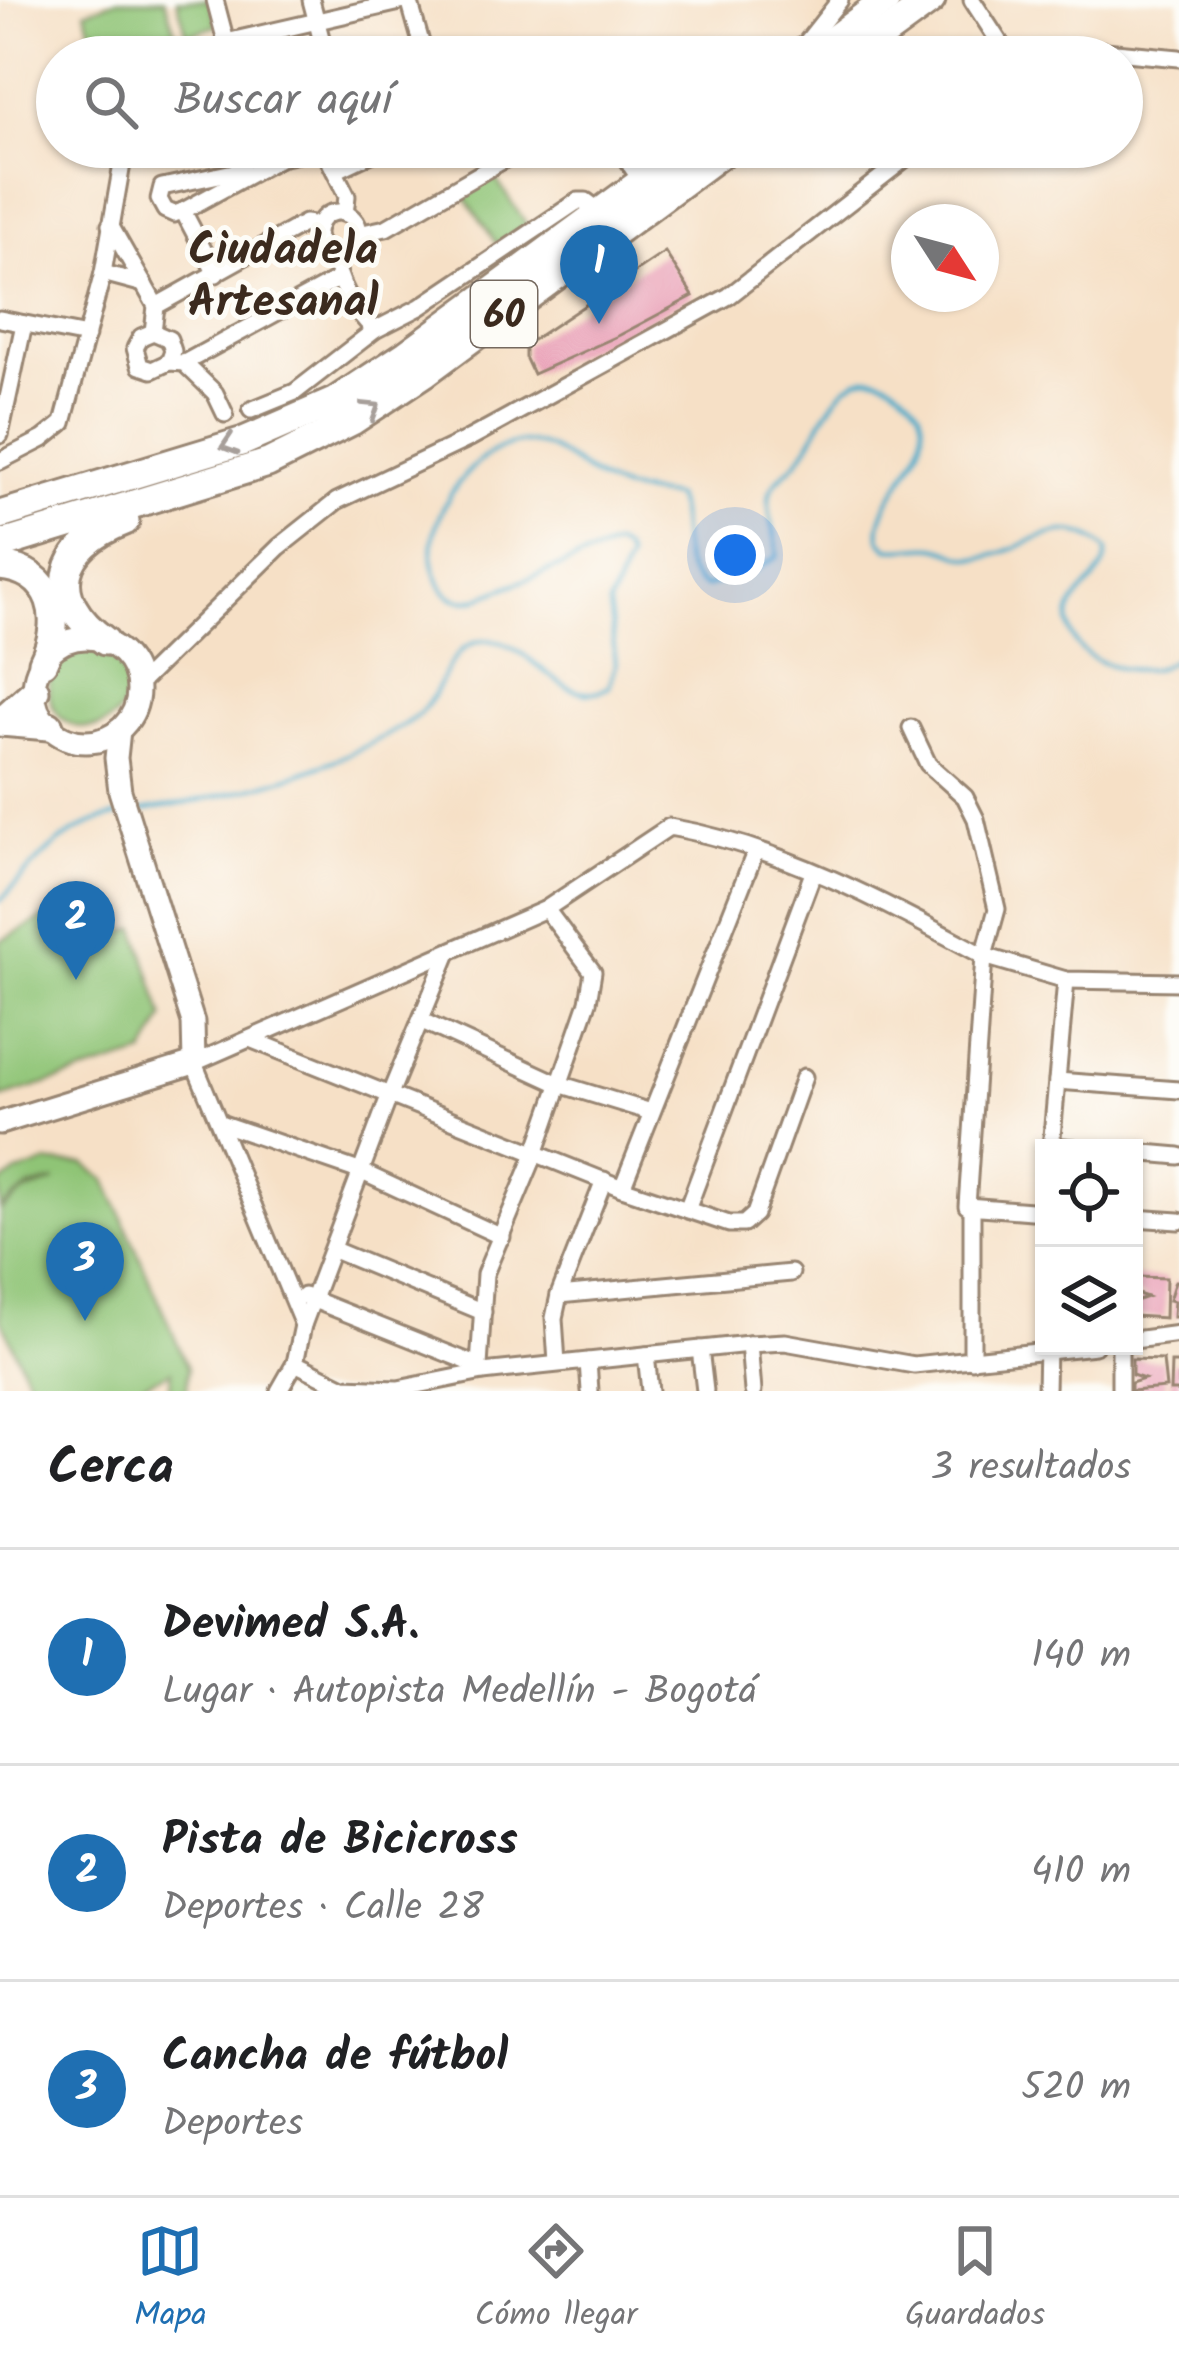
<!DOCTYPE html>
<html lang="es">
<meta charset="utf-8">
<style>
body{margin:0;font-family:Kalam,sans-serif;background:#f2f2f2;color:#202124}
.controls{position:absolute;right:36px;bottom:36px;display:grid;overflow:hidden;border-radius:0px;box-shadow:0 3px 9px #0004}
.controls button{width:108px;height:108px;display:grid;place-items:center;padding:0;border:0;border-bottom:3px solid #e0e0e0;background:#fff;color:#202124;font:60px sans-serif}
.compass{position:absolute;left:891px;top:204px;width:108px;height:108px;border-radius:50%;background:#fff;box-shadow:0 3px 9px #0004;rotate:126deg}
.you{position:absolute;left:735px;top:555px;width:42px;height:42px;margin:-30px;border:9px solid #fff;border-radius:50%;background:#1a73e8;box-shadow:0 0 0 18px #1a73e833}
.badge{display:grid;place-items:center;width:78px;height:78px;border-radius:50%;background:#1f6fb2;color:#fff;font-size:39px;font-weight:700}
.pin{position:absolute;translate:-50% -99px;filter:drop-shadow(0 3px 6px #0008)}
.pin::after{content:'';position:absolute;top:63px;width:42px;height:36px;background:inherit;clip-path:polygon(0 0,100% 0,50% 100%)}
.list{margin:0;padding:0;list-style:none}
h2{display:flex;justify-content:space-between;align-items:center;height:156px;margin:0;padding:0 48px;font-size:51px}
h2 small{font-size:39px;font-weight:400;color:#757577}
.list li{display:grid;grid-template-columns:78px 1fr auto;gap:36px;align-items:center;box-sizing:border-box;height:216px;padding:0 48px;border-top:3px solid #e0e0e0}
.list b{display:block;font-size:45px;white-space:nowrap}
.list p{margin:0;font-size:39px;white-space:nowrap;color:#757577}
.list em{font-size:39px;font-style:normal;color:#757577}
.icon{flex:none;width:66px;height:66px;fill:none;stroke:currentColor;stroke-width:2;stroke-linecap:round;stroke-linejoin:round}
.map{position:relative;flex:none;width:1179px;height:1391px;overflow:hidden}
.search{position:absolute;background:#fff;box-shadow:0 3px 9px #0004;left:36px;right:36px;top:36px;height:132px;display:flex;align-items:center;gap:30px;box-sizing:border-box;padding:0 42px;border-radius:66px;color:#757577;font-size:45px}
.sheet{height:804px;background:#fff}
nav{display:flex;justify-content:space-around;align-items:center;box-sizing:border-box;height:168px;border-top:3px solid #e0e0e0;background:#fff;font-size:33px;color:#757577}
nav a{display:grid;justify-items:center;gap:6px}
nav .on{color:#1f6fb2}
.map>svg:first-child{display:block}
</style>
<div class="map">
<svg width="1179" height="1391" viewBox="0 0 1179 1391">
<rect width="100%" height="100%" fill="#fdfcf7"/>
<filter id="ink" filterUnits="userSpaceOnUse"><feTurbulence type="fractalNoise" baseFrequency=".00833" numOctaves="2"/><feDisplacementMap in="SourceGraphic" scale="24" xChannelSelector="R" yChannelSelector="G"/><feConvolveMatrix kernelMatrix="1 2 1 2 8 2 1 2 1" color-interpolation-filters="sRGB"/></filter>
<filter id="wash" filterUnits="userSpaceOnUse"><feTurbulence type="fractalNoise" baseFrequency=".004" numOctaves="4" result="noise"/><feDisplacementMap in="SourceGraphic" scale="48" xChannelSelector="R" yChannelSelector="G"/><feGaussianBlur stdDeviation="2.7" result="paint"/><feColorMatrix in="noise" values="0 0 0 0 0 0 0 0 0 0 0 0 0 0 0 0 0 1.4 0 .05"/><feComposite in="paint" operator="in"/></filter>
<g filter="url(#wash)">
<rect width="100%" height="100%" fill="#f6e0c6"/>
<g fill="#8fc476" stroke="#65774a" stroke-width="3">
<polygon points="118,0 165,0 183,57 100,57 85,11"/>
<polygon points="177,0 209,0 217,26 187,35"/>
<polygon points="493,175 527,225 497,245 464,195"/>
<circle cx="88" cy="689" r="39"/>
<polygon points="71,909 88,923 95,940 136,928 164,1018 145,1054 0,1098 0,941 57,911"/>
<polygon points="47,1163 85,1164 106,1180 188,1368 187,1391 169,1391 172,1371 127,1391 33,1391 0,1317 0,1211 23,1193 56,1181 30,1187 0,1208 0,1184 17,1173"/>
</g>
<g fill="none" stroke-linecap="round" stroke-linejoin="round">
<g stroke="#4aabc9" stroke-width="4.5">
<path d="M136,812c96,-16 196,-39 278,-94 27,-18 30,-67 63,-76 49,-14 82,73 132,45l7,-22 -7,-60 19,-46 -4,-9 -9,-5 -141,55c-19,3 -29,-4 -36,-21 -20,-43 15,-104 55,-127 53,-31 81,22 126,36 17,5 38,6 56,9 12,26 -3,74 30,90l44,-14 28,-16c2,-22 -12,-42 -7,-64 5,-15 20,-22 30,-35 22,-30 44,-106 95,-73 9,6 20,16 25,26 18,48 -47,83 -40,128l8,9c16,3 32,-3 47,-1 18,3 28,13 46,11 46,-6 82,-50 126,-8 1,32 -40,41 -38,74 4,37 52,49 84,45 8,-1 18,-8 26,-12"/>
<path d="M0,901c39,-40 60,-73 119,-86"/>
</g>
</g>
<g id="blocks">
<g fill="#e99fb6">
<polygon points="665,252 693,296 620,335 533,374 525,357 525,345"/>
<polygon points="1136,1277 1166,1278 1165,1318 1134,1316 1135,1301 1147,1297 1135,1293"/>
<polygon points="1175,1281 1179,1281 1179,1317 1173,1317 1174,1301 1169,1300"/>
<polygon points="1132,1359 1163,1360 1166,1388 1131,1391 1131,1383 1144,1379 1132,1375"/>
<polygon points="1171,1363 1179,1363 1179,1391 1170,1391"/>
</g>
</g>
</g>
<g filter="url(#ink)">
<use href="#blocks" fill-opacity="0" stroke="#988572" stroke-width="3"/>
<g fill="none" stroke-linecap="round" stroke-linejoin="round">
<g stroke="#988572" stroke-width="21">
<g id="street">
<polyline points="215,0 230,57"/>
<polyline points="311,0 326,57"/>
<polyline points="972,0 1009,57"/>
<polyline points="226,42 409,0 424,53"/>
<polyline points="409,57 464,48 523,57"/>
<polyline points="788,57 806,43 840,0"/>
<polyline points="1045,57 1073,48 1179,58"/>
<polyline points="618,147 642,182"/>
<polyline points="323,148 347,196 345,214"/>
<polyline points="335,171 386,147"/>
<polyline points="183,211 280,158 330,147"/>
<polyline points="183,211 174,214 165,210 159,199 162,187 243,170"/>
<polyline points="183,211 216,274"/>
<circle cx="338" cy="233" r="21"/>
<polyline points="110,225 156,306 153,332"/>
<polyline points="358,234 386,228 526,147"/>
<path d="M334,253c4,29 19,57 41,77"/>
<polyline points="103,273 144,284"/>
<polyline points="156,306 305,223 319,225"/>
<polyline points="0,319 87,336"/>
<polyline points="153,332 141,337 135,348 140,366 152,370 169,362 184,363 215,393 225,414"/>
<polyline points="153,332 169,339 173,351 169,362"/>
<polyline points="184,363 338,279"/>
<polyline points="251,410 295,392 375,330 420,307 578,201 586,201 601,212"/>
<polyline points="0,435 24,324"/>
<polyline points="0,461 43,439 63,423 103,273 125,147"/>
<polyline points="138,685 279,547 337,501 470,438 729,296 920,147"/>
<polyline points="422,1021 559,1084 651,1112"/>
<polyline points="250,1039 622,1188 729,1224 744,1224 755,1214 804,1077"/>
<polyline points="1057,1081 1179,1090"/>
<polyline points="223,1124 362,1172 502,1237"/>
<polyline points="1051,1146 1074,1148"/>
<polyline points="1051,1148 1066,980"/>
<polyline points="1134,1152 1179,1156"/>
<polyline points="622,1188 756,850"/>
<polyline points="972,1206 972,1360"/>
<polyline points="687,1210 813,873"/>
<polyline points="1044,1212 967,1206 984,956 1066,980 1179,982"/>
<polyline points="1134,1218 1179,1221"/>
<polyline points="334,1250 483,1312"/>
<polyline points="559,1295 791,1273"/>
<polyline points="304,1296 479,1366"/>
<path d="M303,1325l-109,-262 352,-154 123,-82c111,19 216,76 315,129l13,-47 -21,-90 -11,-22 -37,-33 -17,-36"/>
<polyline points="1134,1340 1179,1334"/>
<polyline points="749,1344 753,1391"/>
<polyline points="700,1349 705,1391"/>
<polyline points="646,1355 650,1391"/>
<polyline points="588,1361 590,1391"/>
<polyline points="295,1363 344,1387 398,1389 483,1372 749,1344 785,1342 914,1365 1095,1346"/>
<polyline points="557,1363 554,1318 559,1295 604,1180"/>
<polyline points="483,1372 479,1366 485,1274 535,1154 588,1002 593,972 546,909"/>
<polyline points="279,1391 295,1363 303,1325 390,1094 448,953"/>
<polyline points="1046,1391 1047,1346"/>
<polyline points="1120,1391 1120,1346"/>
</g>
</g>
<g stroke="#988572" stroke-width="27">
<g id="secondary">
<circle cx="86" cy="690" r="52"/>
<polyline points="0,1123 194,1063 193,1022 120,791 116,758 119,730"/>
</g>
</g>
<g stroke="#988572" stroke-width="33">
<g id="highway">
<polyline points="810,57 886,0"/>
<polyline points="853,57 931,0"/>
<polyline points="0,515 244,441 334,402 407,354 689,147"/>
<polyline points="0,545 268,463 352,421 426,372 730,147"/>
<path d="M0,566c54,5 64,53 43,96"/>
<path d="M105,641c-61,-44 -46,-95 20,-120"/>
<polyline points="0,722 35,691"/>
<polyline points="1,722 49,726"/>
</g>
</g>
<use href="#street" stroke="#fff" stroke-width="15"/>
<use href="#secondary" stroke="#fff" stroke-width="21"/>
<use href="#highway" stroke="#fff" stroke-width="27"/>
</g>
<defs><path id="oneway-chevron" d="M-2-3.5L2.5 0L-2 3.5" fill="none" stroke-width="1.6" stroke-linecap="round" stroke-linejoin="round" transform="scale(3)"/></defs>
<g stroke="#a79f9a">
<use href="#oneway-chevron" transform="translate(372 409) rotate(-32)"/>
<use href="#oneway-chevron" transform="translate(229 445) rotate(162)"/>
</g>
</g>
<g text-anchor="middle" stroke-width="10" stroke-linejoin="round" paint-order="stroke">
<rect fill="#fdfcf7" stroke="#75695f" stroke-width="3" x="471" y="281" width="66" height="66" rx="9"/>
<g font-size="39" font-weight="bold" fill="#3b2a1e">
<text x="504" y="328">60</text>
</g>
<g font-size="45" font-weight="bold" fill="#3b2a1e" stroke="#fdfcf7">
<text x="283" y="264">Ciudadela<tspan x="283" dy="52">Artesanal</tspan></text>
</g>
</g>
</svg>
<div class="controls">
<button><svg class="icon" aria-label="locate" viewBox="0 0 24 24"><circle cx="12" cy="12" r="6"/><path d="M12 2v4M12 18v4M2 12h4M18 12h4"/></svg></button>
<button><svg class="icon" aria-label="layers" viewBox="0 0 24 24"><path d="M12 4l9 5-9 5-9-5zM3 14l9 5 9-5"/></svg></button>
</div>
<svg class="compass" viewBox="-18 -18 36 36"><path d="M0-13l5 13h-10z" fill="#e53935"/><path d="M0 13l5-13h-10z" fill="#757577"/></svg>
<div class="you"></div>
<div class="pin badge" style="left:599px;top:324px">1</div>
<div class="pin badge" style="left:76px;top:980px">2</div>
<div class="pin badge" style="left:85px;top:1321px">3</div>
<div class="search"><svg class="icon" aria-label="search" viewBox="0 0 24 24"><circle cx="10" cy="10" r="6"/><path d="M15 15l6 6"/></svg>Buscar aquí</div>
</div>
<section class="sheet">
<h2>Cerca<small>3 resultados</small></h2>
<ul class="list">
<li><span class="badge">1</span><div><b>Devimed S.A.</b><p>Lugar · Autopista Medellín - Bogotá</p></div><em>140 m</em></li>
<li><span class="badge">2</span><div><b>Pista de Bicicross</b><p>Deportes · Calle 28</p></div><em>410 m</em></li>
<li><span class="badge">3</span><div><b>Cancha de fútbol</b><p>Deportes</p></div><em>520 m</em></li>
</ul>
</section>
<nav>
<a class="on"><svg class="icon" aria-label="map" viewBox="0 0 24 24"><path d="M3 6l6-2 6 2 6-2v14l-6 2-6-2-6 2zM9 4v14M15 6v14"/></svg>Mapa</a>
<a><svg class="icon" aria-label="directions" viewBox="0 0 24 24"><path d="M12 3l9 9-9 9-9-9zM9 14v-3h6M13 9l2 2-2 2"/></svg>Cómo llegar</a>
<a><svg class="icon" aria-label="saved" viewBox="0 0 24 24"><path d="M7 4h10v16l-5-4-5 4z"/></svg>Guardados</a>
</nav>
